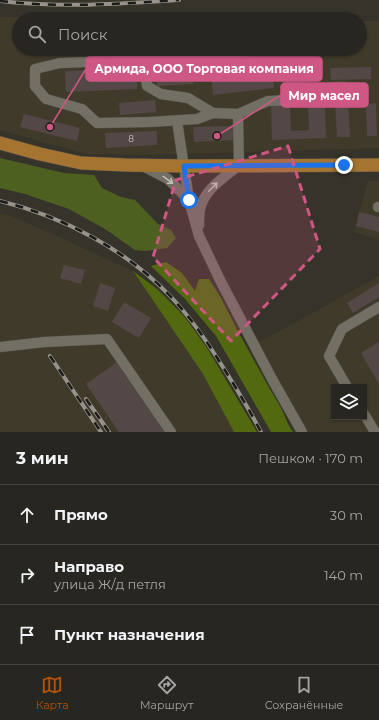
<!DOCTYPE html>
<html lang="ru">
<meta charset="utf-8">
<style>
body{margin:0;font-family:Montserrat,sans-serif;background:#302e29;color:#f1f3f6}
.controls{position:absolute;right:12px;bottom:12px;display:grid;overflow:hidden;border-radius:0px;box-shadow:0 1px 3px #0004}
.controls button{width:36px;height:36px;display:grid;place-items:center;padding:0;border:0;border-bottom:1px solid #44433e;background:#282620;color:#f1f3f6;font:20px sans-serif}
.stop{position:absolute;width:12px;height:12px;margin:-9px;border:3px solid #1a73e8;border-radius:50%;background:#fff}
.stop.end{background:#1a73e8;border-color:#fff;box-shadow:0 1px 4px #0008}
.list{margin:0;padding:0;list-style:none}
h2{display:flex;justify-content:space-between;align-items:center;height:52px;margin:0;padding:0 16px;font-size:17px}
h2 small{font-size:13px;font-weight:400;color:#a5a5a5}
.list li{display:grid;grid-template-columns:26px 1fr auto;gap:12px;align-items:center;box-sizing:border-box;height:60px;padding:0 16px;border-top:1px solid #44433e}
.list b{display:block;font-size:15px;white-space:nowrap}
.list p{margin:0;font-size:13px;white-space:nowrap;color:#a5a5a5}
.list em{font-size:13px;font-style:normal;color:#a5a5a5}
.icon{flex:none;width:22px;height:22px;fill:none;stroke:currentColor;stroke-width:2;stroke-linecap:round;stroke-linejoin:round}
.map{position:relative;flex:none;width:379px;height:432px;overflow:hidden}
.search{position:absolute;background:#282620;box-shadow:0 1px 3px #0004;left:12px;right:12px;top:12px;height:44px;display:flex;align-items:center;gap:10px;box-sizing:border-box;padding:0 14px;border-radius:22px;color:#a5a5a5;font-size:15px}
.sheet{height:232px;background:#282620}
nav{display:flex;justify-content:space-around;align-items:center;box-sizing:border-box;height:56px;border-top:1px solid #44433e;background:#282620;font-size:11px;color:#a5a5a5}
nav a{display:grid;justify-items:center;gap:2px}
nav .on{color:#b45309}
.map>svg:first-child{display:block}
</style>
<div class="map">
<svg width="379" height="432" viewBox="0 0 379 432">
<rect width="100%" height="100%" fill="#36332a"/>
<g fill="#403a2b" fill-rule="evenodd">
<polygon points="0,17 188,19 19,19 19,49 360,49 360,21 379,21 379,148 151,155 87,154 0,130"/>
<polygon points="368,181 379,181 379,240 354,232"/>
<polygon points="0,213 9,215 59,237 133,271 203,374 234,432 0,432"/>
<path d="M379,276v156h-82l-48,-84zM334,387h30v30h-30z"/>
</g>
<polygon fill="#4e6020" points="0,158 64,173 94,175 102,188 121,197 135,200 158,224 171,230 176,238 167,248 145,251 135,250 105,229 69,209 25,194 0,188"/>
<g fill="#53690f">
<polygon points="166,262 182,273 195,291 199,279 209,279 221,298 241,337 267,384 281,408 289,426 293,432 271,432 216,336 185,299 151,266"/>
<polygon points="133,271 157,289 184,316 207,348 257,432 234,432 203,374"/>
</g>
<g fill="#544846">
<polygon points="330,49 345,49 345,53 330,54"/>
<polygon points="192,66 193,84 157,86 156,67"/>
<polygon points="271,67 274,88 213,95 211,74"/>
<polygon points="371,67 371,79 331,80 330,68"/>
<polygon points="137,68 137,89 66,92 65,71"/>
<polygon points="321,70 321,81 286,83 285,71"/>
<polygon points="345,81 345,96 332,96 331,82"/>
<polygon points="155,100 156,112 120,115 119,103"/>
<polygon points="348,100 350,137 337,137 335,101"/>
<polygon points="325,102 326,138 272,140 271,104 290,103 291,131 309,130 308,103"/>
<polygon points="376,103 377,136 367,136 366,104"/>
<polygon points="24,114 80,128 77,141 20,127"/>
<polygon points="234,126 234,140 194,142 193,127"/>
<polygon points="157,131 157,145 106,148 105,133"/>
<polygon points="359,212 379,217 379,232 356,226"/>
<polygon points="64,265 85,270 81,284 60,278"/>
<polygon points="100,283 115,288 108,311 93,306"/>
<polygon points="379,283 379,297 353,313 347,303"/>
<polygon points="124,302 151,318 139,338 112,322"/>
<polygon points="379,342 379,384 361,353"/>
<polygon points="117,362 166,432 119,432 86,384"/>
</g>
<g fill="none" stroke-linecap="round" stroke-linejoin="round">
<g stroke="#535149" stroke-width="11">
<g id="minor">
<polyline points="143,60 147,86 161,94 188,98 213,113"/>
<polyline points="238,114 213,113 197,119 150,122 97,123 82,109 46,99 35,86 35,69 60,63 143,60 210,55 275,49"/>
<polyline points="177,121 189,200 199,236 221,282 272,379 302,432"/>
<polyline points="143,166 168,179 189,200"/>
<polyline points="378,207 379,207"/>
<path d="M199,225c0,-5 0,-11 1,-16 5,-21 24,-31 39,-44l-1,-51 30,-13 58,-2"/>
<polyline points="0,347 45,342 107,339 171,432"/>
<polyline points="347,387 329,356 342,329 379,307"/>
<polyline points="364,414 375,432"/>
</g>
</g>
<g stroke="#535149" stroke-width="14">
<polyline id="major" points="0,143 40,154 81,163 126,165 184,166 379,165"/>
</g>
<use href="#minor" stroke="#726f65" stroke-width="10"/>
<use href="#major" stroke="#a57430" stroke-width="13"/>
<g stroke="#95938c" stroke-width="4">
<g id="rail">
<path d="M0,1c60,7 119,3 179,-1"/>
<path d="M0,201c64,16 127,49 172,97 21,22 38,48 54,74 12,19 24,39 35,60"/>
<polyline points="50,356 101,432"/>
<polyline points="86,399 109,432"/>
</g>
</g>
<use href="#rail" stroke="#1c1b17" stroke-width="2.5" stroke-dasharray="8" stroke-linecap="butt"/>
</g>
<defs><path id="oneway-shaft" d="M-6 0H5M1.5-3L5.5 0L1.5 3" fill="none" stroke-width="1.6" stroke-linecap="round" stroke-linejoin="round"/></defs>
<g stroke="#c0beb7">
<use href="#oneway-shaft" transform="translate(168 180) rotate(36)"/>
<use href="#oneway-shaft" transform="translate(213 187) rotate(-45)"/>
</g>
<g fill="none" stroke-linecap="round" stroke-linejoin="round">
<polyline stroke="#1a73e8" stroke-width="5" points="189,200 184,166 344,165"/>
</g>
<path fill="#ce5784" fill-opacity="0.2" stroke="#ce5784" stroke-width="3" stroke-dasharray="8 5" stroke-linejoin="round" d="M288,146l32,103 -89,92 -78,-84 23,-77z"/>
<g text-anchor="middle" stroke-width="4" stroke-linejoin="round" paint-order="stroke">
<g font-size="9" fill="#c4c1bc">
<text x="131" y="142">8</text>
</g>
</g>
<path fill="none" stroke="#ce5784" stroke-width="1.5" d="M50 127L86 69M217 136L281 95"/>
<g fill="#ce5784" stroke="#1c1b17" stroke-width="1.5">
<circle cx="50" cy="127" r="4"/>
<circle cx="217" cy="136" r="4"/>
</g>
<g fill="#ce5784" stroke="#ce5784" stroke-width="1.5">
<rect x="86" y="57" width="236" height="24" rx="4"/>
<rect x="281" y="83" width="87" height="24" rx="4"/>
</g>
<g font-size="12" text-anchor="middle" font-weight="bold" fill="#fff">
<text x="204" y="73">Армида, ООО Торговая компания</text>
<text x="324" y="100">Мир масел</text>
</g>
</svg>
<div class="controls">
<button><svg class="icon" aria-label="layers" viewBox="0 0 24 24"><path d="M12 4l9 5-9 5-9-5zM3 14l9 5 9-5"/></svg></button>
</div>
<div class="stop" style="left:189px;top:200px"></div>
<div class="stop end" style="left:344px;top:165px"></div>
<div class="search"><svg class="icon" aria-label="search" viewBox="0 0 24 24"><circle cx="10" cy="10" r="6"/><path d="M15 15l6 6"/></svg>Поиск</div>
</div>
<section class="sheet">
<h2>3 мин<small>Пешком · 170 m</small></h2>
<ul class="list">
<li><svg class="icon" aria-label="ahead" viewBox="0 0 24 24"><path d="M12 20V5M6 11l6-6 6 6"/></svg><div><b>Прямо</b></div><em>30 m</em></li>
<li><svg class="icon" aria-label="right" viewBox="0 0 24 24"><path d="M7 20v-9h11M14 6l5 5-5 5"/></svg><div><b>Направо</b><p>улица Ж/д петля</p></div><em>140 m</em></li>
<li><svg class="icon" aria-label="arrive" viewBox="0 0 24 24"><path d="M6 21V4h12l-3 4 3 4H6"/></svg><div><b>Пункт назначения</b></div></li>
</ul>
</section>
<nav>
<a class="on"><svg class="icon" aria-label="map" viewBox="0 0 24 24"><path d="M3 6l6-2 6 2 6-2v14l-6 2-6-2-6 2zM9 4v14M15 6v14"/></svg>Карта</a>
<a><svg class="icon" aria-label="directions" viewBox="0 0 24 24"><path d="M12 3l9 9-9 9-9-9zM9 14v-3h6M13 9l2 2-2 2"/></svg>Маршрут</a>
<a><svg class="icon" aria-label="saved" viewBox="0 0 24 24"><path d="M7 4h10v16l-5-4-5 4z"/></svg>Сохранённые</a>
</nav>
